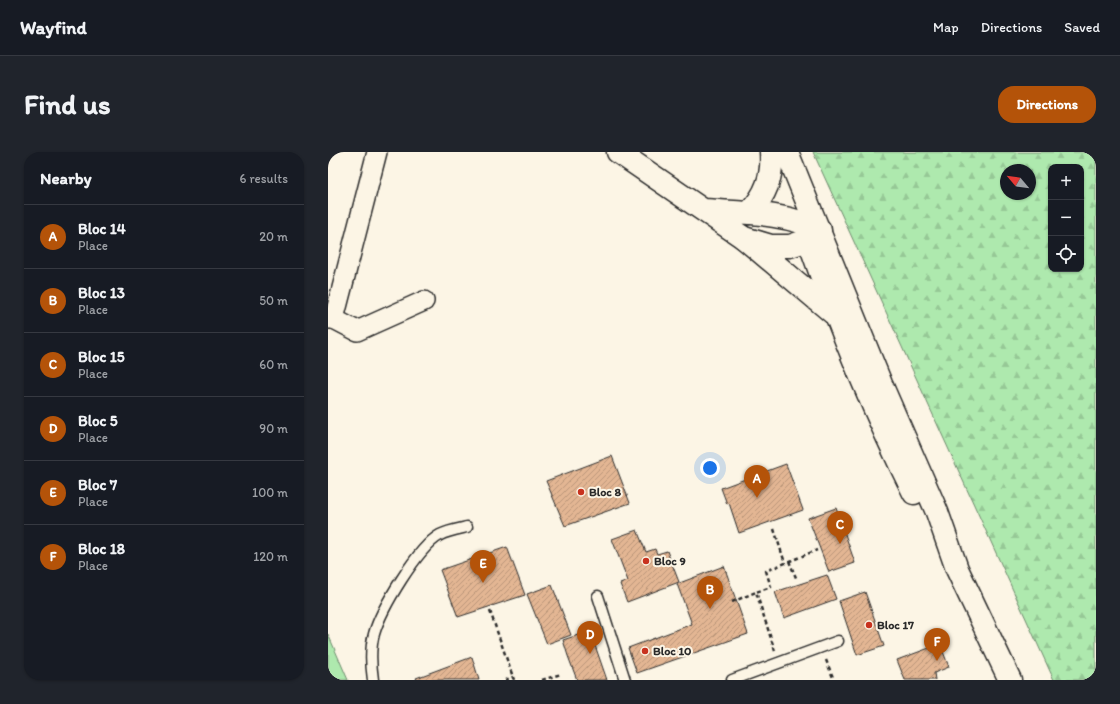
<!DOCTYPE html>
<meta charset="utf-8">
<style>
body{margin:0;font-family:Itim,sans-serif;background:#20242c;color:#f1f3f6}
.controls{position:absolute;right:12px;top:12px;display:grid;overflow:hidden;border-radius:8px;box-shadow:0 1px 3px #0004}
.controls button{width:36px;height:36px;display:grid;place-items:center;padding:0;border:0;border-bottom:1px solid #363941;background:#171b24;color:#f1f3f6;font:20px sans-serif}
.compass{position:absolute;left:672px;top:12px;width:36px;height:36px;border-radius:50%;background:#171b24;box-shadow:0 1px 3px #0004;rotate:299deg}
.you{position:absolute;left:382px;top:316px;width:14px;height:14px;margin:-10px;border:3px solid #fff;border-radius:50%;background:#1a73e8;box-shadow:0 0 0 6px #1a73e833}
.badge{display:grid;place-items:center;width:26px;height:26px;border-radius:50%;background:#b45309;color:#fff;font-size:13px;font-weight:700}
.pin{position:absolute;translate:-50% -33px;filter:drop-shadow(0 1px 2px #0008)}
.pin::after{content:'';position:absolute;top:21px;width:14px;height:12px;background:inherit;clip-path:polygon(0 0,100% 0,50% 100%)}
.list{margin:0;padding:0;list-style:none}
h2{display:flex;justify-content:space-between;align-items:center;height:52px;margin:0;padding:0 16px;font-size:17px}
h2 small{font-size:13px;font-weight:400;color:#9ea1a6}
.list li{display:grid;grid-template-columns:26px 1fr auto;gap:12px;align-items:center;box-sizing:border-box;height:64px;padding:0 16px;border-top:1px solid #363941}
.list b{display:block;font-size:15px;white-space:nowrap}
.list p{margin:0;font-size:13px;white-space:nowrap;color:#9ea1a6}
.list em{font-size:13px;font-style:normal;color:#9ea1a6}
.icon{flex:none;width:22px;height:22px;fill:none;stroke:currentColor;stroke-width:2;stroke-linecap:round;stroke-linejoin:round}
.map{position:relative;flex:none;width:768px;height:528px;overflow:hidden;border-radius:16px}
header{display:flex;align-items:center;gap:24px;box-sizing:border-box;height:56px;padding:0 20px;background:#171b24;border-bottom:1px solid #363941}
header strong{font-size:19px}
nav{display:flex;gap:22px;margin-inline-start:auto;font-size:14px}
.intro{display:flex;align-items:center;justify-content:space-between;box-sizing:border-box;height:96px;padding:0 24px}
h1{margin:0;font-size:28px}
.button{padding:10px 18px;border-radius:16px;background:#b45309;color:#fff;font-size:14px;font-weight:700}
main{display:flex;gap:24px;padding:0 24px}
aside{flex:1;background:#171b24;border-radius:16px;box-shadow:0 1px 3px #0004}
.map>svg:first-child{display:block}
</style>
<header>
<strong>Wayfind</strong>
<nav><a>Map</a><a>Directions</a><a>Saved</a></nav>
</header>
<div class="intro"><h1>Find us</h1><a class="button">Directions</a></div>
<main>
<aside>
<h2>Nearby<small>6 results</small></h2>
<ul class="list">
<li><span class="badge">A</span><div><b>Bloc 14</b><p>Place</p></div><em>20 m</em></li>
<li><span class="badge">B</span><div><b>Bloc 13</b><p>Place</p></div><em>50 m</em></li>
<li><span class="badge">C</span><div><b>Bloc 15</b><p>Place</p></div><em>60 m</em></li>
<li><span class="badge">D</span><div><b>Bloc 5</b><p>Place</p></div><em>90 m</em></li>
<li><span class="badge">E</span><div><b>Bloc 7</b><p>Place</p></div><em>100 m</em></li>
<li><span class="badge">F</span><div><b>Bloc 18</b><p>Place</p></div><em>120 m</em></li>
</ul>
</aside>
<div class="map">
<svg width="768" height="528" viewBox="0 0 768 528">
<defs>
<pattern id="forest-firs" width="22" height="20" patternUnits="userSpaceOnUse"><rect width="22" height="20" fill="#aee9ae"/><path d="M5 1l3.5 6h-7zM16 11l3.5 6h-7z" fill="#96c896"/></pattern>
<pattern id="building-hatch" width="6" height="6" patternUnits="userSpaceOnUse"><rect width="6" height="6" fill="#e3b693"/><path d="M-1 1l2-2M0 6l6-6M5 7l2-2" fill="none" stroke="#b89478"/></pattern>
</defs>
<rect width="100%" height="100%" fill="#fcf5e5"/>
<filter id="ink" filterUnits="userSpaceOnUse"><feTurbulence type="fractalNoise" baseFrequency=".025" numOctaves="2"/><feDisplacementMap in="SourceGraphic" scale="8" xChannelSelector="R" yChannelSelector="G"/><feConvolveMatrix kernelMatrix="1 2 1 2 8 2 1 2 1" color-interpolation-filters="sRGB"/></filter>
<g filter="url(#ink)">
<path fill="url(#forest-firs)" stroke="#6c8a6c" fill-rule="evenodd" d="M485,0h283v528h-42zM723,15h30v102h-30zM678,18h24v24h-24z"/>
<polygon fill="#aee9ae" stroke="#6c8a6c" points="0,482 20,528 0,528"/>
<g fill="url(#building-hatch)" stroke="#2b2b2b">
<polygon points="284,304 302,351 237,374 218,329"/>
<polygon points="458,312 475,358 411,381 401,351 399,352 393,336"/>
<polygon points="508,356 527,411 501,420 480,366"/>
<polygon points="309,378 318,400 327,397 329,402 339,399 351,430 299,450 292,432 300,429 284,387"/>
<polygon points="179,395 197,443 130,465 112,418"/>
<polygon points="396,414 420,482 309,521 300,496 364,472 349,432"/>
<polygon points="499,423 508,447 456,466 447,440"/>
<polygon points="224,433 243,483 219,492 199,442"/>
<polygon points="537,440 556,494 529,503 511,449"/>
<polygon points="262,479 279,528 249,528 240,504 235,488"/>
<polygon points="612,492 621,515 606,521 607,528 577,528 569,508"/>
<polygon points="144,505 151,528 89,528 88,526"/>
</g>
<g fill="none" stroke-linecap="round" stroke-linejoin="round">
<g stroke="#2b2b2b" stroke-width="13">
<g id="lane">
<polyline points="270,444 297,528"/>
<path d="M45,528c-2,-14 -3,-32 1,-46 7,-25 44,-87 66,-99 7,-4 18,-6 27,-8"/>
<polyline points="404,528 510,489"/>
</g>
</g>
<g stroke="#2b2b2b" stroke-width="22">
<g id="street">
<polyline points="0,167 6,167 49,0"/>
<polyline points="6,167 29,179 96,149"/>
</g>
</g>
<g stroke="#2b2b2b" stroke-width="25">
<path id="secondary" d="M290,0l126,86 27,8h19l18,-6 12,-10c-35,-18 -78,-17 -116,-20"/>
</g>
<g stroke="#2b2b2b" stroke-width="25">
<g id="primary">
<polyline points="459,0 553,232 609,360 629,417 682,528"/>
<path d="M421,61c17,-18 24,-36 22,-61"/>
<polyline points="416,86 505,161"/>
<path d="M481,89c30,86 64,170 105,252"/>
</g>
</g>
<g stroke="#2b2b2b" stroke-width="2.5" stroke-dasharray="4 3" stroke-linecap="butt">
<polyline points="446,377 457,411"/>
<polyline points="461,409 469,428"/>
<polyline points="404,450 428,440"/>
<polyline points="162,459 186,528"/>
<polyline points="447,499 428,440 443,435 438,419 489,398"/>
<polyline points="498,508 506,528"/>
<polyline points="177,528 185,525"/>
<polyline points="214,528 233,522"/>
</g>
<use href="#lane" stroke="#fcf5e5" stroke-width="10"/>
<use href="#street" stroke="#fcf5e5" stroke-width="19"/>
<use href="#secondary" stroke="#fcf5e5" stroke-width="22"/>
<use href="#primary" stroke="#fcf5e5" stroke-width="22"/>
</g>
</g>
<g fill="#c8321e" stroke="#fcf5e5" stroke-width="1.5">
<circle cx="253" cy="340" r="4"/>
<circle cx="318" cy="409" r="4"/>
<circle cx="541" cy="473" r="4"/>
<circle cx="317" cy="499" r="4"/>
</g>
<g text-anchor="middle" stroke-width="4" stroke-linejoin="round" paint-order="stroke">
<g font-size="12" font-weight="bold" fill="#2b2b2b" stroke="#fcf5e5" text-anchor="start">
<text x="261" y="344">Bloc 8</text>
<text x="326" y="413">Bloc 9</text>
<text x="549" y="477">Bloc 17</text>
<text x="325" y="503">Bloc 10</text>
</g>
</g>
</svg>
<div class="controls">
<button>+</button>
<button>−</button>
<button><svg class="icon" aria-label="locate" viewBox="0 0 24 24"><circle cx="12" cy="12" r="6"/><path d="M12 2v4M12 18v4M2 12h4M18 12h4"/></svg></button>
</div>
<svg class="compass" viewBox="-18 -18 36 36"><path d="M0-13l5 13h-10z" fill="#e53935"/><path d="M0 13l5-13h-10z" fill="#9ea1a6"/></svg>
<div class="you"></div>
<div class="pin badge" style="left:429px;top:346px">A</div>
<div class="pin badge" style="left:382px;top:457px">B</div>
<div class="pin badge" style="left:512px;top:392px">C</div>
<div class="pin badge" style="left:262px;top:502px">D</div>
<div class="pin badge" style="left:155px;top:431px">E</div>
<div class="pin badge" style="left:609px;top:509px">F</div>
</div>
</main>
